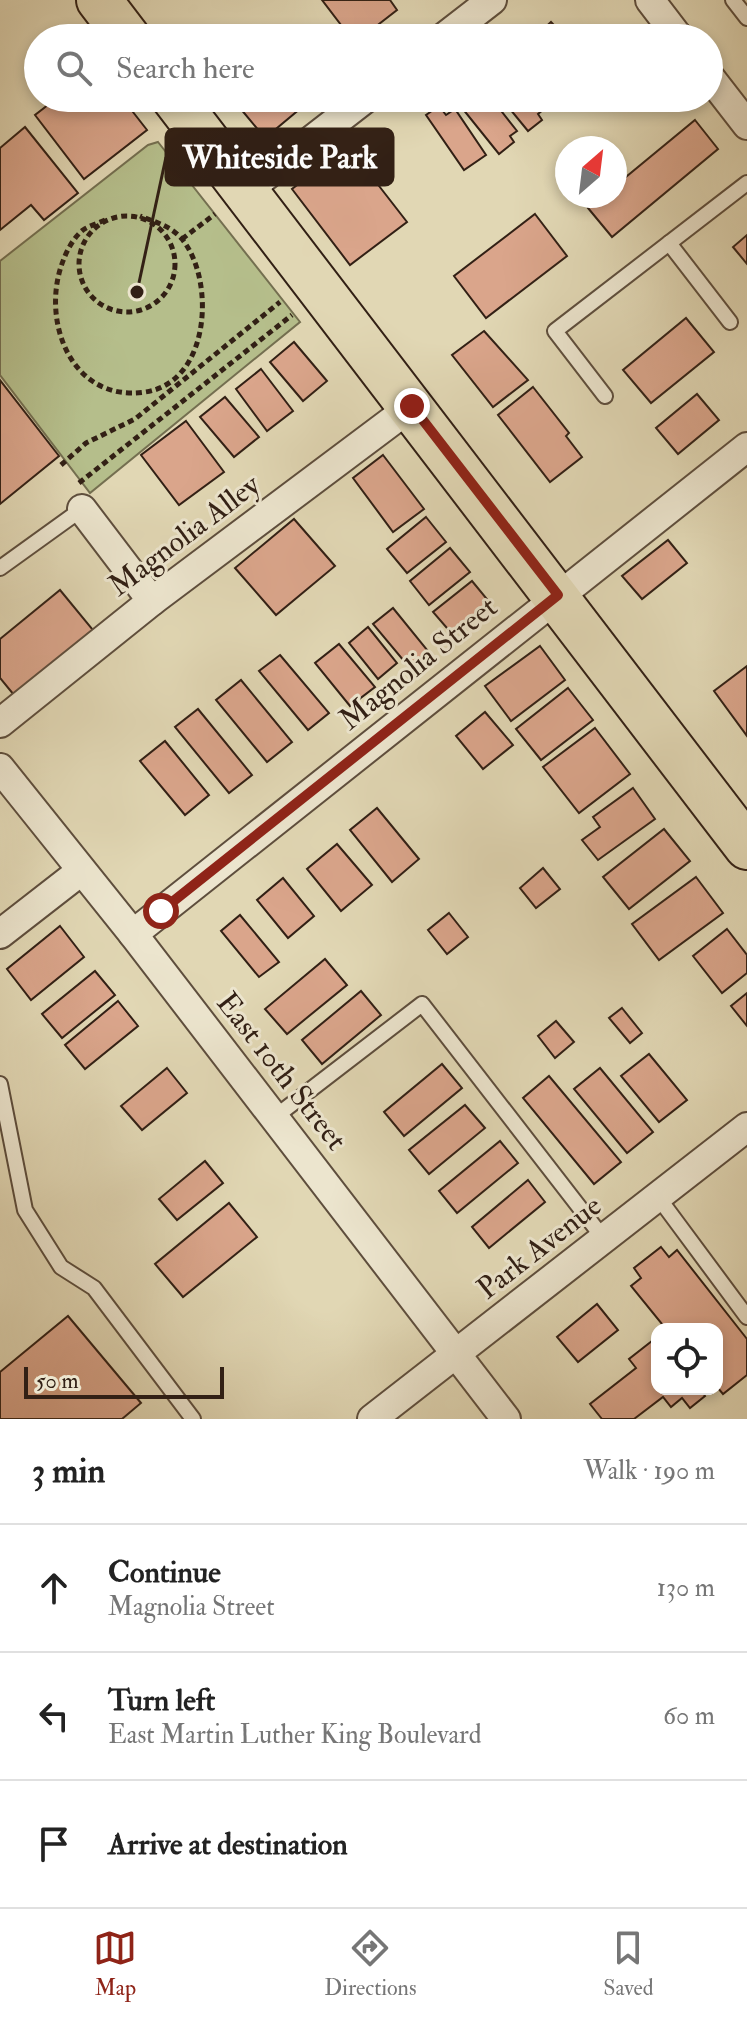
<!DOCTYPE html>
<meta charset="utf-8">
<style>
body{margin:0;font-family:"IM FELL Double Pica",serif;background:#f6f6f6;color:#222}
.controls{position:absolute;right:24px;bottom:24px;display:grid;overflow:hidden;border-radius:16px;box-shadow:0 4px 12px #0003}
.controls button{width:72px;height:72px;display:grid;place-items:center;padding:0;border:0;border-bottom:2px solid #e0e0e0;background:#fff;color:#222;font:40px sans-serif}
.compass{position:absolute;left:555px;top:136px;width:72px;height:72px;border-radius:50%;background:#fff;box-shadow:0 4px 12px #0003;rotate:28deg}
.scale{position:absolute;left:24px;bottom:20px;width:200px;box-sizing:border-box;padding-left:8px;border:4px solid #322015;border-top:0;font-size:22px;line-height:28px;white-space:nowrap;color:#322015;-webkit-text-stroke:6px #ece5ce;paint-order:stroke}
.stop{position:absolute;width:24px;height:24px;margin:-18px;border:6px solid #8f2418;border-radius:50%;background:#fff}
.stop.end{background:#8f2418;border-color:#fff;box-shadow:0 2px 8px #0008}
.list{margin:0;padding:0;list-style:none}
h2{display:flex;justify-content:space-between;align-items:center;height:104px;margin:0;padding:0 32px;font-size:34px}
h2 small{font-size:26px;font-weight:400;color:#767676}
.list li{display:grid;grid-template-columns:52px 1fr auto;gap:24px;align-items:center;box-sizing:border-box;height:128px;padding:0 32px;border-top:2px solid #e0e0e0}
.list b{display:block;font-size:30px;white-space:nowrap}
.list p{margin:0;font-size:26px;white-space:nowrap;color:#767676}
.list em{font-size:26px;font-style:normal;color:#767676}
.icon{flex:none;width:44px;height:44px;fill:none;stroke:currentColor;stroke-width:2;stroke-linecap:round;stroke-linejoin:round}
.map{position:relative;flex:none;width:747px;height:1419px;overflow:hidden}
.search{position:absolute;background:#fff;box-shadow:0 4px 12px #0003;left:24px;right:24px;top:24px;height:88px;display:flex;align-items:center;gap:20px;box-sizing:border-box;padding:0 28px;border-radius:44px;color:#767676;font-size:30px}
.sheet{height:488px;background:#fff}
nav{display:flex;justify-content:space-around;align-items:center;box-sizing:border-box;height:112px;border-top:2px solid #e0e0e0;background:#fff;font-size:22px;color:#767676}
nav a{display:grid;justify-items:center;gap:4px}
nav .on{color:#8f2418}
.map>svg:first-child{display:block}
</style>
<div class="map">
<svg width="747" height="1419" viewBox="0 0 747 1419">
<rect width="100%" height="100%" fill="#e1d7b4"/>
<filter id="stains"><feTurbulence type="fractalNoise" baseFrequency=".0025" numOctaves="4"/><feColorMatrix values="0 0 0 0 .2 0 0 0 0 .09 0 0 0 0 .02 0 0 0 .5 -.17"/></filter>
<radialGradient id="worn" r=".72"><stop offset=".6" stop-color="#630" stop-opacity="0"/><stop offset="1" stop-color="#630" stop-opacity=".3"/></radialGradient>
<polygon fill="#b5be8b" stroke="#746f50" stroke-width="2" points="158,142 300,322 90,493 0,375 0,261 148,145"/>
<g fill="#daa58b" stroke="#322015" stroke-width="2">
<polygon points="322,0 390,0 397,10 361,38 351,38"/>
<polygon points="551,22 566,38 522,38 529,32 534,38"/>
<polygon points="57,98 122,98 147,130 84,179 35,115"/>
<polygon points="251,98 313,98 265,138 240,108"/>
<polygon points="454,98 491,98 517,131 510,136 514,142 499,154"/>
<polygon points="501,98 535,98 544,109 538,114 542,120 528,131"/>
<polygon points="439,106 446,115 455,109 486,155 464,170 426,115"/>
<polygon points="695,120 718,149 612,237 588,208 602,196 615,196 615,186"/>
<polygon points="25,127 78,193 44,220 31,205 0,230 0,148"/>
<polygon points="348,146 407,222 350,265 292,189"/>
<polygon points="535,214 567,256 486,318 454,276"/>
<polygon points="747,235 747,264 733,247"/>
<polygon points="686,318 714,352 651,403 623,370"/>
<polygon points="484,331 528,380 493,407 452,355"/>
<polygon points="294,342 327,381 303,401 270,362"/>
<polygon points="261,369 293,411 267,431 236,389"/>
<polygon points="0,380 59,456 0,504"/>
<polygon points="533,387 569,433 566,436 582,457 550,482 498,415"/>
<polygon points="697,394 719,420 678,454 656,428"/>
<polygon points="225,397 259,437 234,457 200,417"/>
<polygon points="186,421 224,472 179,505 141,455"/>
<polygon points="383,455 424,509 393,532 353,478"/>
<polygon points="426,517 446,542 407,573 387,549"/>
<polygon points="294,519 335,566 276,615 235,568"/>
<polygon points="668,540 687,563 642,599 622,576"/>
<polygon points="450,548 470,572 429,605 410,581"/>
<polygon points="472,581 491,604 453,635 433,612"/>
<polygon points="60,590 93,630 14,695 0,678 0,639"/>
<polygon points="393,608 428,651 409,667 373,624"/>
<polygon points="368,627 397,663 378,679 349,643"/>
<polygon points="339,644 375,687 350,706 315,663"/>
<polygon points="540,646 565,680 511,721 485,686"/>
<polygon points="280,655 329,713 308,730 259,671"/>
<polygon points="747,666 747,736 714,691"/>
<polygon points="241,680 292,742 267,762 216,700"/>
<polygon points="568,688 593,720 541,760 516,729"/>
<polygon points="198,709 252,775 229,793 175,727"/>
<polygon points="485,712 513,745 483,769 456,736"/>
<polygon points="595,728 630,774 579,813 543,767"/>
<polygon points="165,741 209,795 185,815 140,761"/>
<polygon points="633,788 655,819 598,860 582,840 600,827 593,817"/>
<polygon points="377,808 419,859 392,882 350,830"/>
<polygon points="664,829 690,861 629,909 603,877"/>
<polygon points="337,844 372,885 341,911 307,869"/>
<polygon points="543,868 560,889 536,908 520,888"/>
<polygon points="696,877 723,913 659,960 632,924"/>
<polygon points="283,878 314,916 288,938 257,900"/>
<polygon points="449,913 468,937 447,954 428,930"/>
<polygon points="240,915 279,962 259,977 221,931"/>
<polygon points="60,926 84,957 31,1000 7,969"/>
<polygon points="727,929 747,955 747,973 722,993 693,956"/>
<polygon points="325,959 347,985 287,1034 265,1009"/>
<polygon points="95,971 115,995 62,1038 42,1014"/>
<polygon points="361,991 381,1015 322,1064 302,1040"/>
<polygon points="747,993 747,1026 731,1006"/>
<polygon points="118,1001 138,1026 85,1069 65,1045"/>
<polygon points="622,1008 642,1033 630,1043 609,1018"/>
<polygon points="556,1021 574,1042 555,1058 538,1036"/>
<polygon points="649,1054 687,1100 659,1122 621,1076"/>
<polygon points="442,1064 462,1088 404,1136 384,1112"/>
<polygon points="167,1068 187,1093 142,1130 121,1106"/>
<polygon points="600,1068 653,1132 627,1153 574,1089"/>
<polygon points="549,1076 621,1162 594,1184 523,1098"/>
<polygon points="465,1105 485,1128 429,1174 409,1150"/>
<polygon points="500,1141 518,1163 457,1213 439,1191"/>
<polygon points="205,1161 223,1183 177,1220 159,1199"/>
<polygon points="528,1180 545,1202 489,1248 472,1227"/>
<polygon points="229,1203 257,1237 183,1297 155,1264"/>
<polygon points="661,1247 669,1257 677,1250 747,1339 747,1375 723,1394 717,1387 717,1329 666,1329 631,1286 641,1278 634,1268"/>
<polygon points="597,1304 618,1330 578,1362 557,1337"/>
<polygon points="68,1316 141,1403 122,1419 0,1419 0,1372"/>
<polygon points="657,1337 657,1389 700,1389 705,1396 690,1408 682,1398 671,1407 663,1397 634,1419 602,1419 590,1404 636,1368 629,1359"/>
</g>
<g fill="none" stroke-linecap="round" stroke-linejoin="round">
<g stroke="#5e4e3d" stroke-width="18">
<g id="lane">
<polyline points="733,0 747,18"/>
<polyline points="669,243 730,322"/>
<polyline points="605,396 555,331 747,183"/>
<polyline points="0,568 82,509"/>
<polyline points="0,1084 25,1210 61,1267 94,1288 193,1419"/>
<polyline points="275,1117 422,1004 604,1239"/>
<polyline points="658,1197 747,1317"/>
</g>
</g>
<g stroke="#5e4e3d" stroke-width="32">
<g id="street">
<polyline points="650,0 679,38"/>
<polyline points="443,38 492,0"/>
<polyline points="709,76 747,125"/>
<polyline points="246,191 366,98"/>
<polyline points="82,509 152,601"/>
<polyline points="0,723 152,601 412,406"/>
<polyline points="0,768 133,934 506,1419"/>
<polyline points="0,934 81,871"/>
<polyline points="133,934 747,447"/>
<polyline points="372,1419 747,1127"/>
</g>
</g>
<g stroke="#322015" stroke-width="48">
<g id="primary">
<polyline points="99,0 128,38"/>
<polyline points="174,98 747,847"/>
</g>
</g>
<g stroke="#322015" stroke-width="5" stroke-dasharray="6 4" stroke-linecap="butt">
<circle cx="127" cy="264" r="48"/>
<path d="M105,220c-7,3 -16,6 -22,10 -9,7 -16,20 -20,31 -23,59 8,142 82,131 65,-9 71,-111 37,-153 -11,-13 -27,-17 -42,-23"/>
<polyline points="182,239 215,214"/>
<polyline points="61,465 86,443 135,419 280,302"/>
<polyline points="79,483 292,315"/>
</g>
<use href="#lane" stroke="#ece5ce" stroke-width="14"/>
<use href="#street" stroke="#ece5ce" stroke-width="28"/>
<use href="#primary" stroke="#e1d7b4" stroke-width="44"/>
</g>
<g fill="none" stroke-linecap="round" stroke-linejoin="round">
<polyline stroke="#8f2418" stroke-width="10" points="161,911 558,595 412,406"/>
</g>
<g text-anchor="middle" stroke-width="6" stroke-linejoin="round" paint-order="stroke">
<g font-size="30" fill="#322015" stroke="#ece5ce">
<text transform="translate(184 535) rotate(-37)" y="10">Magnolia Alley</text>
<text transform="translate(418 663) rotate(-39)" y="10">Magnolia Street</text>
<text transform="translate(282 1071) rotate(52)" y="10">East 10th Street</text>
<text transform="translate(539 1247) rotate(-38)" y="10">Park Avenue</text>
</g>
</g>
<path fill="none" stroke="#322015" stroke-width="3" d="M137 292L166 157"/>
<circle fill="#322015" stroke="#ece5ce" stroke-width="3" cx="137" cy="292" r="8"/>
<rect fill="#322015" stroke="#322015" stroke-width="3" x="166" y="129" width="227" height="56" rx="8"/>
<g font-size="32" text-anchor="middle" font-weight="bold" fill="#fff">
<text x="280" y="168">Whiteside Park</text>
</g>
<rect width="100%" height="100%" filter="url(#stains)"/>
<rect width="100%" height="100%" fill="url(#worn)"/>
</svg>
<div class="controls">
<button><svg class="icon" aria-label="locate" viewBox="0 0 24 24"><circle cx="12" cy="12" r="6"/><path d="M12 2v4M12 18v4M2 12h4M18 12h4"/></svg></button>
</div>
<svg class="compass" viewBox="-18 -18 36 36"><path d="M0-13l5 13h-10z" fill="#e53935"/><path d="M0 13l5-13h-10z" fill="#767676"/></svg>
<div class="scale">50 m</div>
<div class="stop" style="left:161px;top:911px"></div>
<div class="stop end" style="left:412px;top:406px"></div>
<div class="search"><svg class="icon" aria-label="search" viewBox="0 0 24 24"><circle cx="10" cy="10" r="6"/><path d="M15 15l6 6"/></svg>Search here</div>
</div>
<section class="sheet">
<h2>3 min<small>Walk · 190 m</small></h2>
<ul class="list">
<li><svg class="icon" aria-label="ahead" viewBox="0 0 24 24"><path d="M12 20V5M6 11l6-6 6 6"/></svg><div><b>Continue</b><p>Magnolia Street</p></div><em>130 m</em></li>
<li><svg class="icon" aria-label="left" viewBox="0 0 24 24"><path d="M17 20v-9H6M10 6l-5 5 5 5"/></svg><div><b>Turn left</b><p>East Martin Luther King Boulevard</p></div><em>60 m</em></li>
<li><svg class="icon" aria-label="arrive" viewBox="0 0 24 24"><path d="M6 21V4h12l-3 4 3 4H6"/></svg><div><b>Arrive at destination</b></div></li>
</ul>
</section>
<nav>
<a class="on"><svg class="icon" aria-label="map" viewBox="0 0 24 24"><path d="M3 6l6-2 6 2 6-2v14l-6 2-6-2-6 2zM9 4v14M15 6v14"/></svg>Map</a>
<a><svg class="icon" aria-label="directions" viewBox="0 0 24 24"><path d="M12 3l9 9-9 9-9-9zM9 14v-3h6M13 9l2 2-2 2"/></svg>Directions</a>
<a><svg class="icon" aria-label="saved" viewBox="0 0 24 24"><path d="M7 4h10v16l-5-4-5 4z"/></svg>Saved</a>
</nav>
